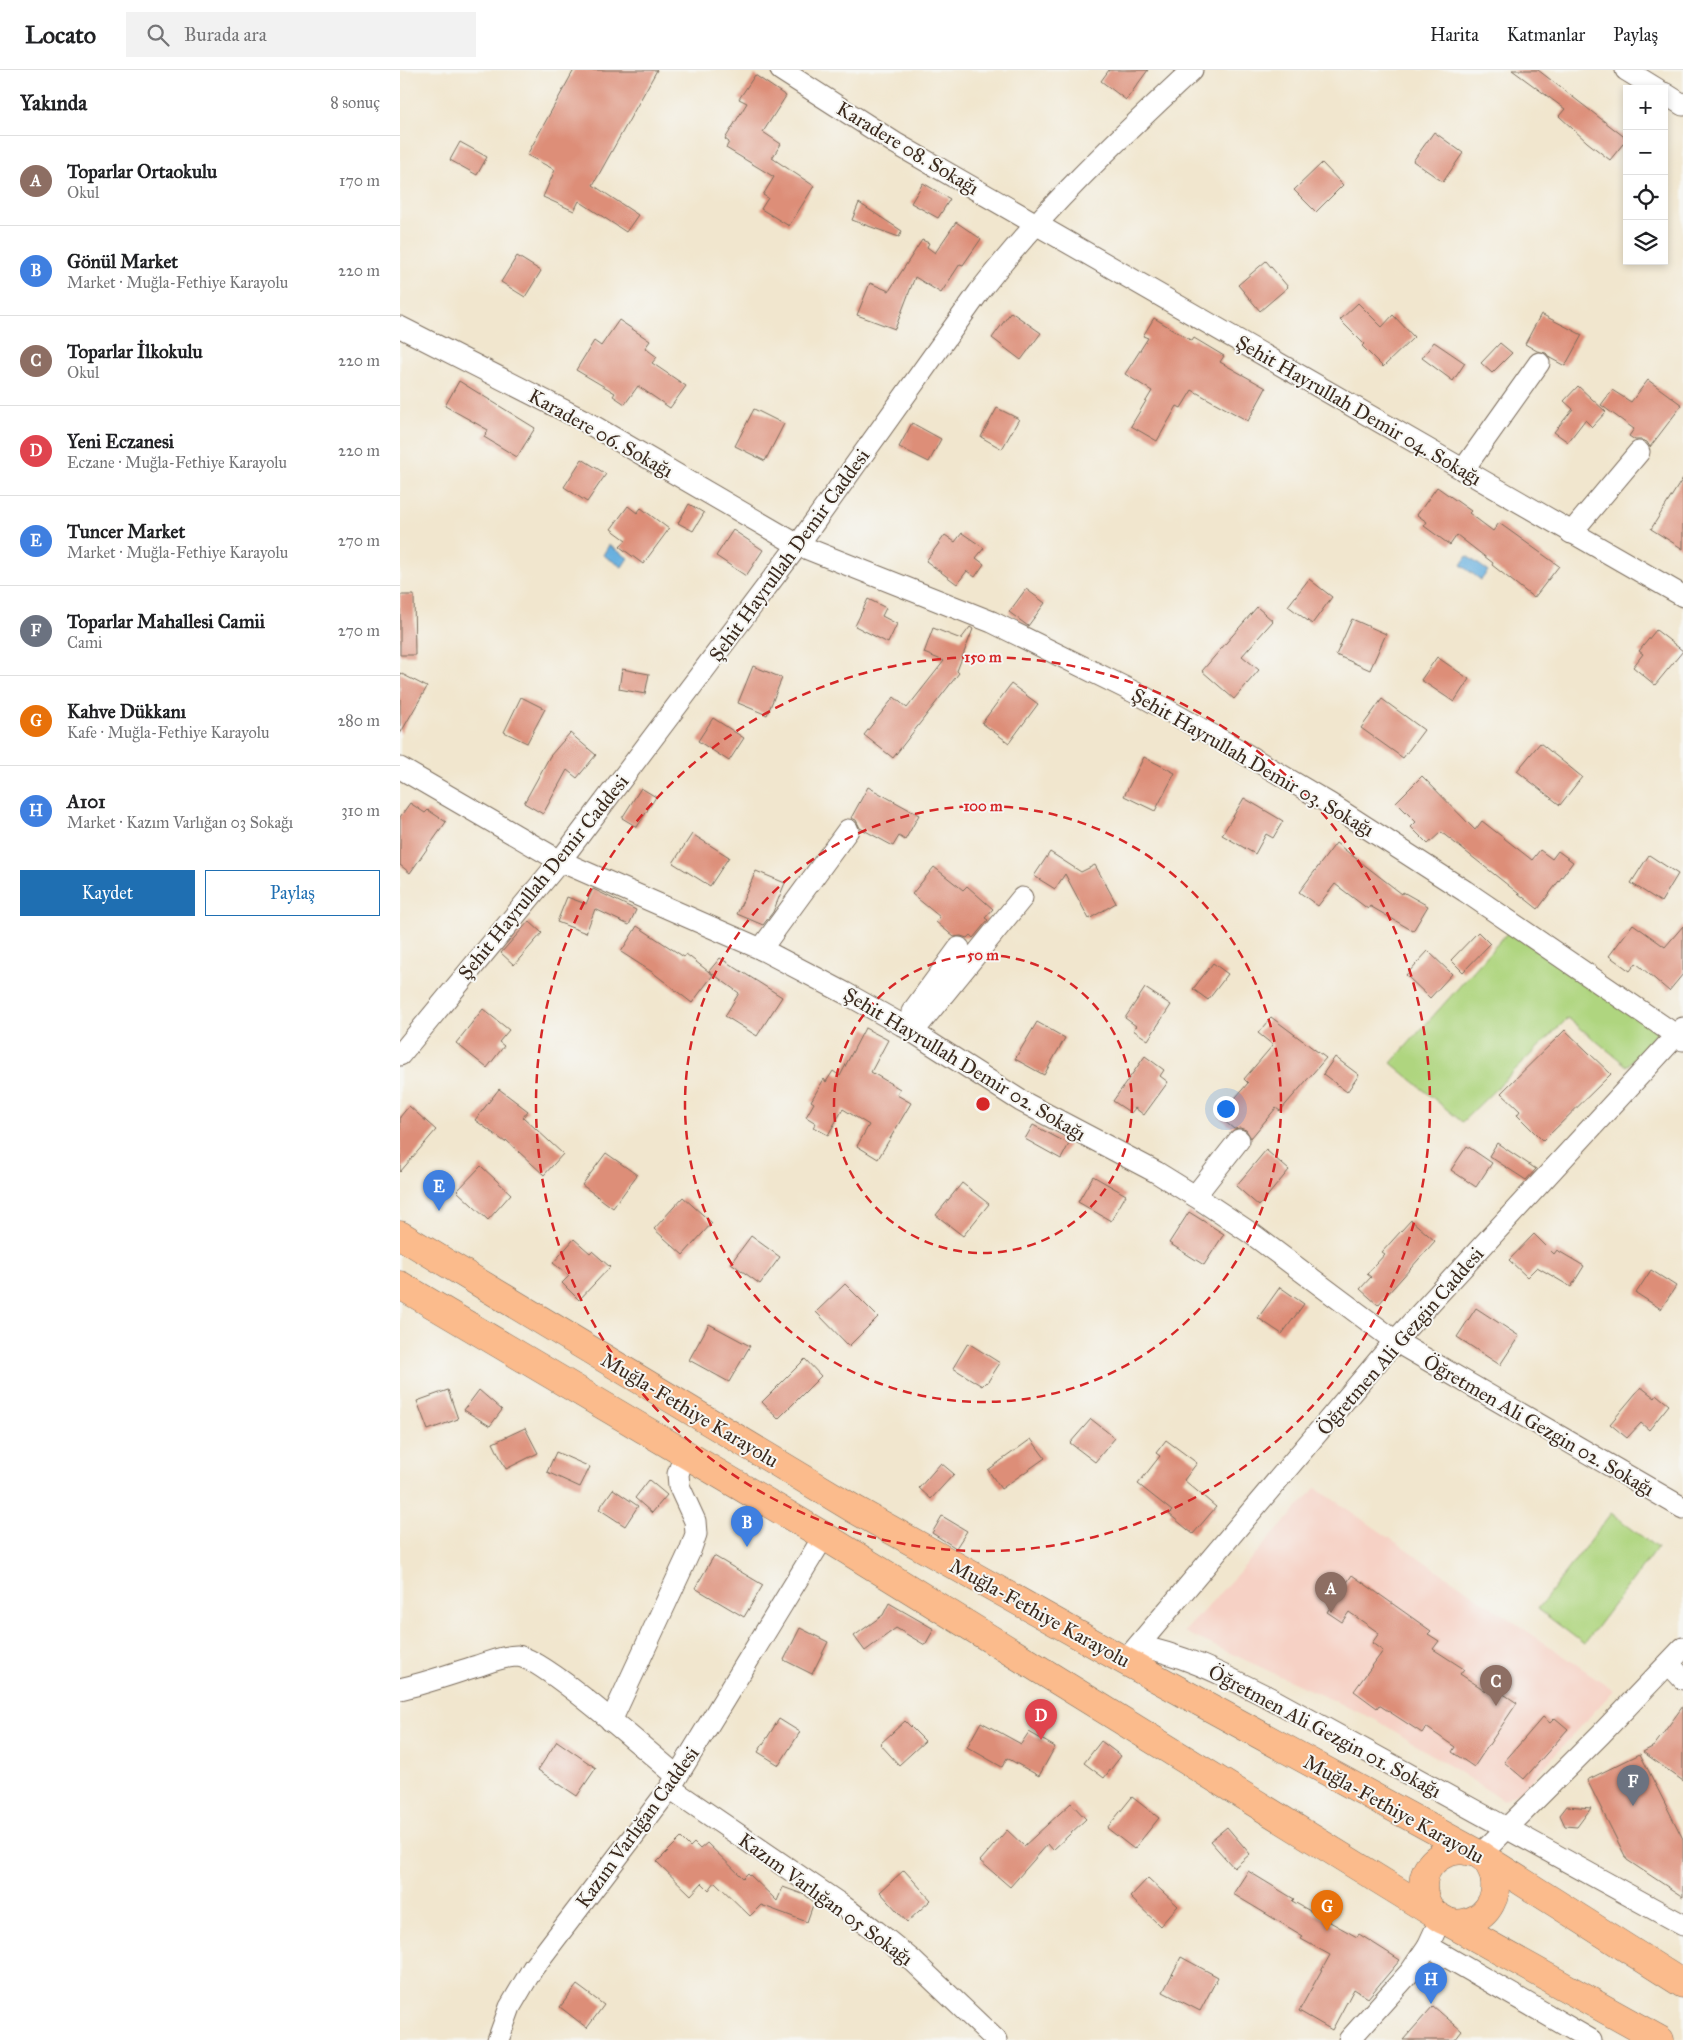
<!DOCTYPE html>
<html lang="tr">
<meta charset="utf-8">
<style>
body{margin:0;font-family:"IM FELL Great Primer",serif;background:#f2f2f2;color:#202124}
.controls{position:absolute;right:15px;top:15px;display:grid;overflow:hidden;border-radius:0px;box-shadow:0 2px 8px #0003}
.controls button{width:45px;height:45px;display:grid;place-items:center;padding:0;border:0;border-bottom:1px solid #e0e0e0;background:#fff;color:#202124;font:25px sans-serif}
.you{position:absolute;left:825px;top:1038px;width:18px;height:18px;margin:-12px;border:4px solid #fff;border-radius:50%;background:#1a73e8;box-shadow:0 0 0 8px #1a73e833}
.badge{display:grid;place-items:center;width:32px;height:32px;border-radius:50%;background:#1f6fb2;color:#fff;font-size:16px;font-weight:700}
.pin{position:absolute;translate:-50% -41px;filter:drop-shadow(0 1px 2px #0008)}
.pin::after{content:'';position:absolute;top:26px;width:18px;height:15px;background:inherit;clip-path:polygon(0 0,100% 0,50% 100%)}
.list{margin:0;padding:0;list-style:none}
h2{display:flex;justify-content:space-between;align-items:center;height:65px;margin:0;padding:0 20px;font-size:21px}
h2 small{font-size:16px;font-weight:400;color:#757577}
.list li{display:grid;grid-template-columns:32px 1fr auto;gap:15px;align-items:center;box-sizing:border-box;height:90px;padding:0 20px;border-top:1px solid #e0e0e0}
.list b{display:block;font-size:19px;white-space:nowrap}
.list p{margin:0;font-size:16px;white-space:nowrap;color:#757577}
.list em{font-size:16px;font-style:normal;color:#757577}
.actions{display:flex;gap:10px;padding:15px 20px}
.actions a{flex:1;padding:11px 0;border:1px solid #1f6fb2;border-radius:0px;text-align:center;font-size:18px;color:#1f6fb2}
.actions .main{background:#1f6fb2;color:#fff}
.icon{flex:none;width:28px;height:28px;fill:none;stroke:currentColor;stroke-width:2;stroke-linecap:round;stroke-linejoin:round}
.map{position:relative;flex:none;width:1283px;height:1970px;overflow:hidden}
header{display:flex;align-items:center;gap:30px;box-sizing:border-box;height:70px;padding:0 25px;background:#fff;border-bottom:1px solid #e0e0e0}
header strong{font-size:24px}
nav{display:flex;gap:28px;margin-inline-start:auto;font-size:18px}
.search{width:350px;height:45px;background:#f2f2f2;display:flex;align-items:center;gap:12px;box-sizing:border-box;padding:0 18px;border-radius:0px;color:#757577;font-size:19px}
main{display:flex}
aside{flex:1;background:#fff}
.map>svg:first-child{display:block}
</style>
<header>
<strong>Locato</strong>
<div class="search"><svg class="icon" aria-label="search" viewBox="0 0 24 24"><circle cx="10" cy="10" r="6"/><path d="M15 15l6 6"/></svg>Burada ara</div>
<nav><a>Harita</a><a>Katmanlar</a><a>Paylaş</a></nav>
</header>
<main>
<aside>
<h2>Yakında<small>8 sonuç</small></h2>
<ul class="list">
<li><span class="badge" style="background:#8d6e63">A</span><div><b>Toparlar Ortaokulu</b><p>Okul</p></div><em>170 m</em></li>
<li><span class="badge" style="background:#3f7fe0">B</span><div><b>Gönül Market</b><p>Market · Muğla-Fethiye Karayolu</p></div><em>220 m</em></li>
<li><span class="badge" style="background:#8d6e63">C</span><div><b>Toparlar İlkokulu</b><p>Okul</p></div><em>220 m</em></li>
<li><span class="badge" style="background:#e0444e">D</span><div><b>Yeni Eczanesi</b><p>Eczane · Muğla-Fethiye Karayolu</p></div><em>220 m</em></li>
<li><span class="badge" style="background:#3f7fe0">E</span><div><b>Tuncer Market</b><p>Market · Muğla-Fethiye Karayolu</p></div><em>270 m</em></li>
<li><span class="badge" style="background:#6b7280">F</span><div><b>Toparlar Mahallesi Camii</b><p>Cami</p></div><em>270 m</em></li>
<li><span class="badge" style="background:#e8710a">G</span><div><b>Kahve Dükkanı</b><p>Kafe · Muğla-Fethiye Karayolu</p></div><em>280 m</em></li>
<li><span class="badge" style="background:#3f7fe0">H</span><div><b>A101</b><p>Market · Kazım Varlığan 03 Sokağı</p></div><em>310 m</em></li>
</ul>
<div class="actions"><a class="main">Kaydet</a><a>Paylaş</a></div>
</aside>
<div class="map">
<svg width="1283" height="1970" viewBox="0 0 1283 1970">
<rect width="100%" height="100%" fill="#f6f6f2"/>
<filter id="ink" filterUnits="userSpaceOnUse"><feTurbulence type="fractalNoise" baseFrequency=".02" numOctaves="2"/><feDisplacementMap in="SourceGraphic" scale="10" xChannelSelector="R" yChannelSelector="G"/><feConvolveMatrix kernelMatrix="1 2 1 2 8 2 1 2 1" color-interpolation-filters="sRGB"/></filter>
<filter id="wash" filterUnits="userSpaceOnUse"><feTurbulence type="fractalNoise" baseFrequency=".0096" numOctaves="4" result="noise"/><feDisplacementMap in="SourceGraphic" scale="20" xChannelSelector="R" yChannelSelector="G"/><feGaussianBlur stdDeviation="1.12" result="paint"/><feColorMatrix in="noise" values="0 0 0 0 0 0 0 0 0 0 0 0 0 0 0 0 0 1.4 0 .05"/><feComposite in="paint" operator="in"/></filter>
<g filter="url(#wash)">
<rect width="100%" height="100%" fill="#f1e6ce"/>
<polygon fill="#f6d1c5" points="916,1418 1214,1620 1122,1721 1103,1730 980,1652 784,1562"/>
<g fill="#afd57f" stroke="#75804e">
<polygon points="1109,861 1258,962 1227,996 1168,948 1062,1052 991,993"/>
<polygon points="1211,1443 1257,1478 1184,1574 1138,1539"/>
</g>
<g fill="#67b0df" stroke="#516d7e">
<polygon points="209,475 228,488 222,497 203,485"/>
<polygon points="1067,486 1088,501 1081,510 1061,495"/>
</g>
<g id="blocks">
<g fill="#dd8e78">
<polygon points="174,0 257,0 193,115 238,145 226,162 179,131 174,141 143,127 155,100 127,85"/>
<polygon points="709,0 748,0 726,30 701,11"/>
<polygon points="1112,0 1138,0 1227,69 1210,90 1187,72 1159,46 1165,39"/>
<polygon points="355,5 386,26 363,62 381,74 372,88 414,116 389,156 361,139 368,128 363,125 374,107 326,78 329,72 325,69 347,33 339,29"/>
<polygon points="1034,62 1063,83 1043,112 1013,91"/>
<polygon points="60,72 87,87 77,105 50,90"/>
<polygon points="922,93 943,115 916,142 894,120"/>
<polygon points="523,113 550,129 538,148 511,133"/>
<polygon points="459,133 502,161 499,167 452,150"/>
<polygon points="556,152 581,169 563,195 560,194 541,223 515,207 495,259 457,245 470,213 489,221 522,170 529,173 527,177 535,183"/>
<polygon points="117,186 141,201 125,227 101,212"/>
<polygon points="866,191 888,217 860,241 838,215"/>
<polygon points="958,233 982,257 993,245 1014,267 983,297 962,276 964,274 940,250"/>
<polygon points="611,242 641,263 621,290 592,268"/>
<polygon points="1141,244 1182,265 1165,296 1150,288 1146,283 1137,281 1125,274"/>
<polygon points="754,248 792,271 794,268 824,286 820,292 866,318 848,351 792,320 781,338 777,336 757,371 731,356 752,321 725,304 748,268 743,266"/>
<polygon points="219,250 250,271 245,278 257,287 252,293 286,316 270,338 238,316 225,334 213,326 215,323 176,300 194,271 201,276"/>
<polygon points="1034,272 1065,293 1053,311 1022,288"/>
<polygon points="1100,273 1112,283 1092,303 1081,293"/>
<polygon points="1248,310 1282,335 1250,377 1247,372 1241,370 1235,370 1229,366 1234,359 1201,335 1212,320 1231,332"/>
<polygon points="59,311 135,358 117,387 84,367 88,360 45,336"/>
<polygon points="1178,316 1206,342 1192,357 1185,350 1168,372 1154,362 1173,339 1164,331"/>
<polygon points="597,338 619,349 602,379 581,367"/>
<polygon points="354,339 384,354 365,391 335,376"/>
<polygon points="512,353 541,369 529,392 499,377"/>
<polygon points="182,389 206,404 187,432 164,417"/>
<polygon points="1283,408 1283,479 1251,459"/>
<polygon points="1037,417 1071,441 1069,443 1093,461 1099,453 1159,496 1134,528 1092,495 1093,493 1057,465 1050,475 1024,456 1027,452 1017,445"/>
<polygon points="289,434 304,443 293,461 278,453"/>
<polygon points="228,436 237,443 241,438 269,459 243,494 220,477 226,470 211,459"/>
<polygon points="333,460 363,480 346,506 316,486"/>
<polygon points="562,463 584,478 576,488 584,494 575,507 567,501 557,514 526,491 545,465 555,472"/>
<polygon points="909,509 932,527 912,554 888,536"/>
<polygon points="626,519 645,533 628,556 609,542"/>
<polygon points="0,525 14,525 15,585 0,585"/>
<polygon points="468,529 486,538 482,546 497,554 488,573 455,556"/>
<polygon points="857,537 873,551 842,586 859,600 834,629 802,601"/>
<polygon points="952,549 986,564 970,600 936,585"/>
<polygon points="570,557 573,559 557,601 559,603 493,688 464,665 494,627 507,638 544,591 524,583 533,558 561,569"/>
<polygon points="1256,560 1283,581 1255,615 1233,597 1243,584 1239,581"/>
<polygon points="1037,587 1069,609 1054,632 1021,610"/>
<polygon points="353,596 382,608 367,645 338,633"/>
<polygon points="222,599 249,604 245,624 219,619"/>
<polygon points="0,603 27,617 0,664"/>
<polygon points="611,614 638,634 609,673 582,653"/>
<polygon points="121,627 145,639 127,673 104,662"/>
<polygon points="982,629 1024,660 1003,688 961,658"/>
<polygon points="313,648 344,668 329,691 298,671"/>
<polygon points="170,663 196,685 177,708 167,700 143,744 124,733 150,686"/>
<polygon points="1140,673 1182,707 1160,735 1117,701"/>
<polygon points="744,687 775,703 755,741 724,726"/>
<polygon points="1022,706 1075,760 1082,751 1132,790 1140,780 1152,789 1158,781 1173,792 1138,839 1041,762 1028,774 1011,757 1016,752 996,732"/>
<polygon points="468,717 519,745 505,770 499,766 493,776 460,758 456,750 451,748"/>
<polygon points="241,718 256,727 237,757 222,748"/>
<polygon points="844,728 883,751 873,768 866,764 855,784 822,765"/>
<polygon points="10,733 25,743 28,740 46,752 10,803 0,795 0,747"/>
<polygon points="292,764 329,787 310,816 273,793"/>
<polygon points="936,773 1002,824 1003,822 1028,836 1013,861 970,836 968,839 935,814 918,836 899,822"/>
<polygon points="650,782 681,802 695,795 716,833 689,849 665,804 655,819 634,806"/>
<polygon points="1249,785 1278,804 1261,832 1231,813"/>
<polygon points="534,797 563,820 567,816 593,839 585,848 588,850 573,868 570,865 567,868 561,866 554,867 536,852 540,847 512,824"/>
<polygon points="356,801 385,813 373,842 363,855 337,844"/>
<polygon points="193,819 236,840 229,855 195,839 186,863 157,852 167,827 186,834"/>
<polygon points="129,851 142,863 114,895 101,883"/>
<polygon points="1233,854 1265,877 1283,856 1283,904 1269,921 1236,893 1230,901 1209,886"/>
<polygon points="237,856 284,887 286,884 313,905 292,933 252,902 221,882"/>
<polygon points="1078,862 1090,874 1063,902 1051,890"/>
<polygon points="1028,881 1052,904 1030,928 1006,905"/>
<polygon points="320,888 382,927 357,966 325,946 339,923 309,901"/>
<polygon points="813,893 828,904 808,930 793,919"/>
<polygon points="745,918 771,935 748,970 733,960 736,956 725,948"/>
<polygon points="83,939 109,960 99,972 104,976 87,998 56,973"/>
<polygon points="871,947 926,988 880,1041 876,1038 851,1068 846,1060 840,1058 834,1059 819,1047 848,1013 844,1009 873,975 858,963"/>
<polygon points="637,952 665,968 644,1005 615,989"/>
<polygon points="465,958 488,970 471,1002 500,1019 497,1025 511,1033 478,1089 457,1076 469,1055 443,1039 428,1065 413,1057 416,1053 406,1047 414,1033 411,1031 424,1009 426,1012 433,1001 440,1006"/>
<polygon points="1165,960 1211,1004 1143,1071 1117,1045 1120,1041 1101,1023"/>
<polygon points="745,986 764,1000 760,1006 768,1012 744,1045 735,1038 731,1043 713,1031"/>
<polygon points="935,987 959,1005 947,1022 923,1004"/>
<polygon points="99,1019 128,1041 123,1047 163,1084 144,1105 106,1070 105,1072 75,1050"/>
<polygon points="9,1036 36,1060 0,1102 0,1047"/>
<polygon points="633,1055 669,1074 661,1089 625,1069"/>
<polygon points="1097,1073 1136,1099 1126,1110 1089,1086"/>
<polygon points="1067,1076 1092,1093 1076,1117 1051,1100"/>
<polygon points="866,1080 889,1100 859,1136 836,1116"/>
<polygon points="206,1083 237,1105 213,1138 182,1115"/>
<polygon points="81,1096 111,1124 88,1150 57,1121"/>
<polygon points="693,1106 726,1125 711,1151 678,1132"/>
<polygon points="562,1113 589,1134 563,1166 536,1145"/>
<polygon points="283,1127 312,1153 283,1185 254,1159"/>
<polygon points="789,1142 824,1164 804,1195 769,1173"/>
<polygon points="1011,1150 1035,1171 978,1235 960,1219 971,1207 967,1204 985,1184 982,1182"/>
<polygon points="1134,1164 1154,1184 1157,1180 1184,1196 1171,1217 1137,1197 1127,1207 1109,1190"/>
<polygon points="351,1166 380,1187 360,1214 331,1193"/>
<polygon points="174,1169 190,1183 192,1181 210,1197 179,1230 162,1213 169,1206 153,1193"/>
<polygon points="1251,1200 1276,1216 1261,1239 1236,1223"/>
<polygon points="445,1214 478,1247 449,1276 416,1242"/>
<polygon points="880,1217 904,1234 882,1264 858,1248"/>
<polygon points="1076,1238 1119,1266 1100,1295 1057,1267"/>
<polygon points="309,1254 350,1276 329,1312 289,1290"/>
<polygon points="568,1273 600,1293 587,1313 586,1312 582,1316 553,1298"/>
<polygon points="405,1289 421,1306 378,1349 362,1332"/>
<polygon points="1241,1317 1255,1328 1257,1325 1269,1335 1249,1360 1241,1353 1227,1368 1210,1354"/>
<polygon points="48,1320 58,1349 28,1360 17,1331"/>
<polygon points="79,1320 102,1340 90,1356 64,1340"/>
<polygon points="691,1349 715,1368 695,1392 670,1373"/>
<polygon points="125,1358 138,1383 106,1399 93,1373"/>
<polygon points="631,1369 645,1388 601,1419 588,1400"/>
<polygon points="766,1370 797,1393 784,1410 816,1437 793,1464 769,1444 772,1441 738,1414 760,1386 756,1383"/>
<polygon points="156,1382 190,1397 180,1417 147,1402"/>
<polygon points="541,1393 554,1404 531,1429 519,1418"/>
<polygon points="249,1410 267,1425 252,1443 235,1428"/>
<polygon points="213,1419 238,1436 225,1456 199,1439"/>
<polygon points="542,1446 567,1461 556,1478 532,1463"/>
<polygon points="314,1486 363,1515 344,1547 295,1518"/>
<polygon points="952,1505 1031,1561 1028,1564 1039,1571 1033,1579 1064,1599 1060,1604 1086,1621 1090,1615 1117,1633 1074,1697 1052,1682 1055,1677 1026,1657 1022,1663 979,1635 977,1638 954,1621 983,1581 972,1573 979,1563 949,1542 942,1552 927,1542"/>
<polygon points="489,1533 534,1559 525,1575 496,1558 465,1581 454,1566 483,1545"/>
<polygon points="400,1558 428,1572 412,1604 384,1590"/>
<polygon points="1283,1636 1283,1711 1243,1682 1254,1676"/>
<polygon points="1143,1647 1150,1653 1155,1648 1168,1659 1124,1709 1104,1692"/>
<polygon points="379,1649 400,1662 379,1695 358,1682"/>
<polygon points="505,1651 525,1671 499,1695 480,1674"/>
<polygon points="581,1652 621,1674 629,1662 655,1677 639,1706 607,1688 602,1697 567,1677"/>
<polygon points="157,1671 196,1698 177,1726 138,1700"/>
<polygon points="701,1671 721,1686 704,1708 684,1693"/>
<polygon points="1240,1684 1283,1769 1283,1827 1227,1790 1187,1710"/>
<polygon points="732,1727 759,1748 734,1779 707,1758"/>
<polygon points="671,1733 686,1749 653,1780 648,1774 610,1817 580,1791 607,1760 624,1776"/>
<polygon points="1167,1736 1191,1738 1177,1757 1165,1756 1160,1745"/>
<polygon points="827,1757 850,1784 834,1798 810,1771"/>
<polygon points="281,1768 290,1777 294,1773 300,1779 307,1773 343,1808 348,1803 377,1831 383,1817 405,1825 414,1832 407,1852 361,1835 350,1846 315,1812 309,1820 302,1813 291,1825 257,1792"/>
<polygon points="504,1800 531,1830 507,1852 480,1822"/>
<polygon points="848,1801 894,1829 892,1831 957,1867 959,1864 1000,1890 968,1928 954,1919 932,1960 899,1941 930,1885 901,1869 903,1866 833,1824"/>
<polygon points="748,1808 778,1836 760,1856 730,1827"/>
<polygon points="781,1887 818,1907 800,1941 763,1922"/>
<polygon points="177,1915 204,1935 187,1958 160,1937"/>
<polygon points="1033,1936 1062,1961 1055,1970 1003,1970"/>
</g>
</g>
</g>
<g filter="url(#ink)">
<use href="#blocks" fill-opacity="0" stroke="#7b6c5c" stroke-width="1"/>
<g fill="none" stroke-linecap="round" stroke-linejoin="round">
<g stroke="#7b6c5c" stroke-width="23">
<g id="minor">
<polyline points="381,0 495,73 1283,526"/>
<polyline points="1226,0 1257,19"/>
<polyline points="1264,23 1283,35"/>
<polyline points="0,257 183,350 398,475 592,552 742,626 837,679 930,734 1065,821 1283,970"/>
<polyline points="1063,400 1139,293"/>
<polyline points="1171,463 1239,382"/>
<polyline points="0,698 160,791 361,879 445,923 502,955 621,1031 756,1102 798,1128 852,1164 995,1271 1283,1438"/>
<polyline points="361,879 448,760"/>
<polyline points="512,942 559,878"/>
<polyline points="513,962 622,828"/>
<path d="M0,985l160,-194 238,-316 181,-253c63,-81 138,-152 213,-222"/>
<polyline points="795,1126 839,1070"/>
<path d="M738,1576c48,9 89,31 132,52l413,227"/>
<polyline points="725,1591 995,1271 1283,958"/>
<polyline points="1269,1594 1283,1609"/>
<path d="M0,1619c26,-6 51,-15 77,-23 12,-4 27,-10 40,-10 26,1 133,98 160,120"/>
<polyline points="211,1651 290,1481 296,1464 295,1451 279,1416 278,1404 285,1384"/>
<polyline points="270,1718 443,1836 476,1861 513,1891 596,1970"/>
<polyline points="1080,1785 1201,1664 1283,1578"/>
<polyline points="1028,1876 1191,1970"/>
<polyline points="98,1970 110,1937 133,1898 270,1718 424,1466"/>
<polyline points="949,1970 1011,1901 1028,1876 1041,1848"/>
</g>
</g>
<g stroke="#7b6c5c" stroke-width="29">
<g id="highway">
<polyline points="0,1165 454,1439 725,1591 1080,1785 1283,1914"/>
<polyline points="0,1215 424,1466 1041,1848 1260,1970"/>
<path d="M1062,1780c5,2 14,2 18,5 15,10 19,34 11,48 -5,10 -13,16 -23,19 -48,13 -68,-67 -6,-72z"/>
</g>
</g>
<use href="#minor" stroke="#fff" stroke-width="21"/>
<use href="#highway" stroke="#fbbb8c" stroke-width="28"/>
</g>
</g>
<g fill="none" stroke="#d62828" stroke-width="2.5" stroke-dasharray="9 6">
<circle cx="583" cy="1034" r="149"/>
<circle cx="583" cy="1034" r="298"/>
<circle cx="583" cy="1034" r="447"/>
</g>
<g text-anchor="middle" stroke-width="4" stroke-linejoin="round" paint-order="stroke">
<g font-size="20" fill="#3b2a1e" stroke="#f6f6f2">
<text transform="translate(508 78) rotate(31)" y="7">Karadere 08. Sokağı</text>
<text transform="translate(959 340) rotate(30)" y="7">Şehit Hayrullah Demir 04. Sokağı</text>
<text transform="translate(201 363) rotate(29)" y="7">Karadere 06. Sokağı</text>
<text transform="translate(389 485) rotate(-54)" y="7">Şehit Hayrullah Demir Caddesi</text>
<text transform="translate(853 692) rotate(30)" y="7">Şehit Hayrullah Demir 03. Sokağı</text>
<text transform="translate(143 807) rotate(-51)" y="7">Şehit Hayrullah Demir Caddesi</text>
<text transform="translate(565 994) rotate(31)" y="7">Şehit Hayrullah Demir 02. Sokağı</text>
<text transform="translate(1000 1271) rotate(-49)" y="7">Öğretmen Ali Gezgin Caddesi</text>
<text transform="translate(290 1340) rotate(31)" y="7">Muğla-Fethiye Karayolu</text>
<text transform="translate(1139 1355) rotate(30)" y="7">Öğretmen Ali Gezgin 02. Sokağı</text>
<text transform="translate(640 1543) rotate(29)" y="7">Muğla-Fethiye Karayolu</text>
<text transform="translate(925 1661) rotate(28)" y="7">Öğretmen Ali Gezgin 01. Sokağı</text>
<text transform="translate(994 1739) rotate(29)" y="7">Muğla-Fethiye Karayolu</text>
<text transform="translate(237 1757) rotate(-54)" y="7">Kazım Varlığan Caddesi</text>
<text transform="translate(426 1829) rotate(36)" y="7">Kazım Varlığan 05 Sokağı</text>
</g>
</g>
<circle cx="583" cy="1034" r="8" fill="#d62828" stroke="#f6f6f2" stroke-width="2.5"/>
<g font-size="15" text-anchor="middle" font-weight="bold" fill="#d62828" stroke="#f6f6f2" stroke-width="4" stroke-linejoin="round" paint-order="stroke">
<text x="583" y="592">150 m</text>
<text x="583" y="741">100 m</text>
<text x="583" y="890">50 m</text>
</g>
</svg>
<div class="controls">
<button>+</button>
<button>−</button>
<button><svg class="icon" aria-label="locate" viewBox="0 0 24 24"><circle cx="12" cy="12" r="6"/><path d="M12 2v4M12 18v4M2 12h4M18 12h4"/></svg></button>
<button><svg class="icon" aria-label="layers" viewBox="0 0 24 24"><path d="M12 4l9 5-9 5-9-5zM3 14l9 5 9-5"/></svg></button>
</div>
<div class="you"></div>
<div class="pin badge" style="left:931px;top:1543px;background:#8d6e63">A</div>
<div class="pin badge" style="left:347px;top:1477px;background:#3f7fe0">B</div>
<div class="pin badge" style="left:1096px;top:1636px;background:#8d6e63">C</div>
<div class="pin badge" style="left:641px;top:1670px;background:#e0444e">D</div>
<div class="pin badge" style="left:39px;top:1141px;background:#3f7fe0">E</div>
<div class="pin badge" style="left:1233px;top:1736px;background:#6b7280">F</div>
<div class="pin badge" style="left:927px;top:1861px;background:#e8710a">G</div>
<div class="pin badge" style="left:1031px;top:1934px;background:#3f7fe0">H</div>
</div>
</main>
